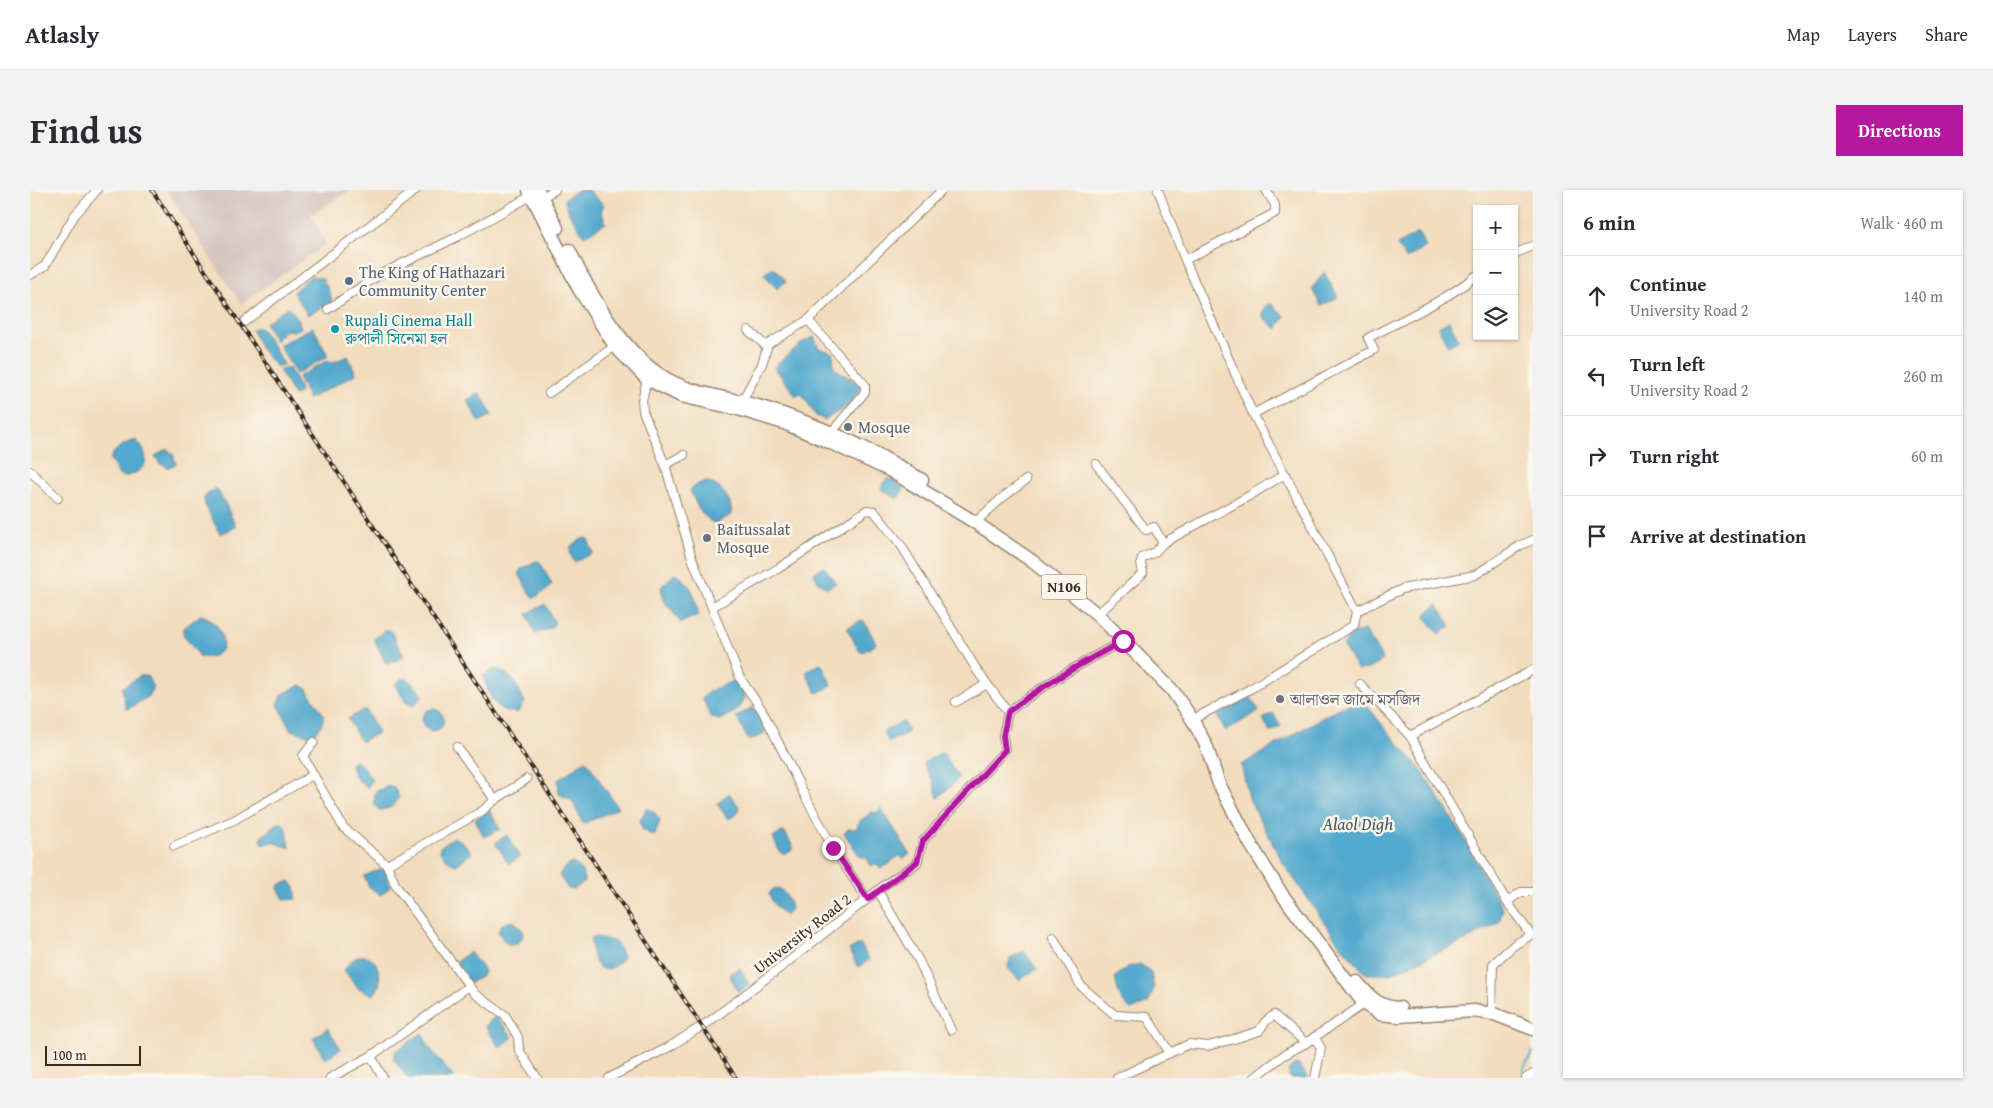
<!DOCTYPE html>
<meta charset="utf-8">
<style>
body{margin:0;font-family:"Gentium Book Plus","Noto Serif Bengali",serif;background:#f2f2f3;color:#2b2b33}
.controls{position:absolute;right:15px;top:15px;display:grid;overflow:hidden;border-radius:0px;box-shadow:0 1px 4px #0004}
.controls button{width:45px;height:45px;display:grid;place-items:center;padding:0;border:0;border-bottom:1px solid #e1e1e2;background:#fff;color:#2b2b33;font:25px sans-serif}
.scale{position:absolute;left:15px;bottom:12px;width:96px;box-sizing:border-box;padding-left:5px;border:2px solid #3b2a1e;border-top:0;font-size:14px;line-height:18px;white-space:nowrap;color:#3b2a1e;-webkit-text-stroke:4px #fbf7ec;paint-order:stroke}
.stop{position:absolute;width:15px;height:15px;margin:-11px;border:4px solid #b5179e;border-radius:50%;background:#fff}
.stop.end{background:#b5179e;border-color:#fff;box-shadow:0 1px 5px #0008}
.list{margin:0;padding:0;list-style:none}
h2{display:flex;justify-content:space-between;align-items:center;height:65px;margin:0;padding:0 20px;font-size:21px}
h2 small{font-size:16px;font-weight:400;color:#7c7c81}
.list li{display:grid;grid-template-columns:32px 1fr auto;gap:15px;align-items:center;box-sizing:border-box;height:80px;padding:0 20px;border-top:1px solid #e1e1e2}
.list b{display:block;font-size:19px;white-space:nowrap}
.list p{margin:0;font-size:16px;white-space:nowrap;color:#7c7c81}
.list em{font-size:16px;font-style:normal;color:#7c7c81}
.icon{flex:none;width:28px;height:28px;fill:none;stroke:currentColor;stroke-width:2;stroke-linecap:round;stroke-linejoin:round}
.map{position:relative;flex:none;width:1503px;height:888px;overflow:hidden;border-radius:0px}
header{display:flex;align-items:center;gap:30px;box-sizing:border-box;height:70px;padding:0 25px;background:#fff;border-bottom:1px solid #e1e1e2}
header strong{font-size:24px}
nav{display:flex;gap:28px;margin-inline-start:auto;font-size:18px}
.intro{display:flex;align-items:center;justify-content:space-between;box-sizing:border-box;height:120px;padding:0 30px}
h1{margin:0;font-size:35px}
.button{padding:12px 22px;border-radius:0px;background:#b5179e;color:#fff;font-size:18px;font-weight:700}
main{display:flex;gap:30px;padding:0 30px}
aside{flex:1;background:#fff;border-radius:0px;box-shadow:0 1px 4px #0004}
.map>svg:first-child{display:block}
</style>
<header>
<strong>Atlasly</strong>
<nav><a>Map</a><a>Layers</a><a>Share</a></nav>
</header>
<div class="intro"><h1>Find us</h1><a class="button">Directions</a></div>
<main>
<div class="map">
<svg width="1503" height="888" viewBox="0 0 1503 888">
<rect width="100%" height="100%" fill="#fbf7ec"/>
<filter id="ink" filterUnits="userSpaceOnUse"><feTurbulence type="fractalNoise" baseFrequency=".02" numOctaves="2"/><feDisplacementMap in="SourceGraphic" scale="10" xChannelSelector="R" yChannelSelector="G"/><feConvolveMatrix kernelMatrix="1 2 1 2 8 2 1 2 1" color-interpolation-filters="sRGB"/></filter>
<filter id="wash" filterUnits="userSpaceOnUse"><feTurbulence type="fractalNoise" baseFrequency=".0096" numOctaves="4" result="noise"/><feDisplacementMap in="SourceGraphic" scale="20" xChannelSelector="R" yChannelSelector="G"/><feGaussianBlur stdDeviation="1.12" result="paint"/><feColorMatrix in="noise" values="0 0 0 0 0 0 0 0 0 0 0 0 0 0 0 0 0 1.4 0 .05"/><feComposite in="paint" operator="in"/></filter>
<g filter="url(#wash)">
<rect width="100%" height="100%" fill="#f2dcbe"/>
<polygon fill="#cfc0ba" points="136,0 321,0 281,25 296,54 211,114"/>
<g fill="#52a9ce" stroke="#466a76">
<polygon points="548,0 558,0 574,15 571,21 576,33 554,46 539,23 534,9"/>
<polygon points="1388,43 1396,57 1376,69 1367,55"/>
<polygon points="743,77 756,91 747,99 734,84"/>
<polygon points="1294,82 1308,107 1291,116 1282,99"/>
<polygon points="281,86 292,88 300,103 302,112 278,125 263,102"/>
<polygon points="1240,113 1255,126 1247,139 1233,127 1234,119"/>
<polygon points="258,117 268,128 271,138 264,141 255,140 245,151 235,133"/>
<polygon points="1419,131 1429,150 1418,156 1408,137"/>
<polygon points="283,137 298,166 266,184 249,155"/>
<polygon points="225,138 229,138 233,141 254,174 246,177 230,157 222,140"/>
<polygon points="784,147 789,158 803,163 804,178 832,196 822,213 795,230 786,226 772,204 766,206 744,177 773,152"/>
<polygon points="318,166 326,184 279,209 268,187 298,170 303,172"/>
<polygon points="253,178 259,178 269,197 270,202 264,206 249,180"/>
<polygon points="450,203 462,225 449,232 437,210"/>
<path d="M106,250c17,18 11,32 -13,37l-4,-2 -9,-16c5,-11 15,-16 26,-19z"/>
<polygon points="137,259 143,264 146,274 137,278 134,275 130,274 125,266"/>
<polygon points="859,288 874,299 867,309 851,299 853,293"/>
<path d="M675,291c16,4 28,18 26,34l-16,9c-14,-8 -19,-20 -25,-34l8,-6z"/>
<polygon points="186,298 196,315 206,337 190,344 175,315 174,307"/>
<polygon points="554,348 558,349 563,363 544,372 540,363 541,356"/>
<polygon points="506,371 510,372 522,394 517,400 504,408 499,403 489,383 491,379"/>
<polygon points="790,378 795,378 806,393 797,398 788,392 784,383"/>
<path d="M645,383c18,12 20,22 23,42l-17,8 -19,-25 -1,-11z"/>
<polygon points="515,414 525,433 521,438 505,444 497,424"/>
<polygon points="1407,414 1421,436 1410,444 1394,426"/>
<path d="M170,425c23,4 37,46 0,42l-17,-23 1,-6z"/>
<polygon points="831,430 834,431 846,453 844,456 832,462 829,461 817,438"/>
<polygon points="355,440 360,440 373,464 373,467 358,474 355,472 344,449"/>
<polygon points="1335,440 1353,470 1338,479 1328,480 1313,456 1321,444"/>
<polygon points="790,474 792,475 802,496 787,503 777,485 777,481"/>
<path d="M465,479c18,5 22,17 30,33l-7,10c-24,2 -28,-16 -35,-36z"/>
<path d="M110,486h7l6,11 -4,10c-9,2 -13,10 -23,12l-4,-21z"/>
<polygon points="373,488 378,489 393,505 383,516 376,513 365,494"/>
<polygon points="705,490 715,506 707,521 689,530 681,527 672,508 678,502"/>
<path d="M271,495l5,3 18,27c-2,10 -5,17 -14,21l-19,-6 -13,-26 5,-10z"/>
<polygon points="1220,506 1229,521 1196,541 1187,526"/>
<polygon points="1329,512 1339,518 1354,537 1392,581 1430,641 1473,719 1469,732 1437,750 1360,784 1336,784 1310,755 1253,673 1220,611 1211,575 1309,518"/>
<polygon points="721,518 725,518 736,540 733,544 719,551 706,527"/>
<circle cx="403" cy="530" r="11"/>
<polygon points="333,520 336,520 348,543 331,552 318,529"/>
<polygon points="1243,523 1251,536 1240,542 1233,529"/>
<polygon points="871,532 873,532 878,540 877,543 859,552 853,542"/>
<path d="M912,562l17,26c-6,7 -14,12 -21,20l-5,-17 -10,-18z"/>
<path d="M326,570l8,8 8,12 -5,8c-9,-6 -14,-13 -16,-24z"/>
<polygon points="556,570 588,618 553,634 542,611 529,604 528,590"/>
<path d="M358,596l6,1 5,10c-5,10 -9,12 -20,13l-5,-6 1,-12z"/>
<polygon points="699,603 710,618 706,625 698,629 687,614"/>
<polygon points="617,618 624,622 630,630 625,645 621,645 612,639 610,630"/>
<polygon points="851,618 880,664 873,669 869,666 860,672 861,673 850,679 846,673 841,676 836,667 830,667 814,643 818,639 826,639 830,631 842,622 846,623"/>
<polygon points="459,620 470,639 454,647 445,629"/>
<path d="M252,633l5,7 3,18 -18,-6 -9,3 -2,-4 1,-5 8,-5c2,-6 6,-7 12,-8z"/>
<polygon points="752,642 755,642 763,657 761,661 754,665 749,660 743,648"/>
<polygon points="477,645 490,667 479,674 466,654 466,652"/>
<polygon points="424,647 434,653 442,663 426,675 418,671 410,662 410,657"/>
<path d="M542,673c9,4 12,10 12,19l-10,7h-6l-9,-14 6,-8z"/>
<polygon points="350,679 356,680 360,697 351,705 339,697 334,686"/>
<path d="M260,691c5,6 7,9 6,18l-11,1 -7,-11 1,-4z"/>
<path d="M749,698c7,6 11,12 12,21l-6,7 -13,-14 -3,-9 4,-4z"/>
<path d="M478,732h7l9,10c-2,7 -4,11 -12,13l-6,-2 -8,-11 3,-7z"/>
<path d="M566,747c18,5 20,0 27,20 -20,27 -33,6 -32,-19z"/>
<polygon points="827,755 831,755 839,770 829,777 827,776 819,760"/>
<polygon points="994,761 1007,779 989,790 978,778 980,768"/>
<polygon points="440,762 454,781 452,786 440,793 427,774 427,771"/>
<path d="M329,766h8l9,7c4,12 7,23 -3,32l-15,-7 -14,-18 7,-9z"/>
<path d="M1110,774l11,8 3,16 -6,15 -17,7c-11,-8 -14,-20 -16,-33l13,-10z"/>
<polygon points="710,778 720,795 708,802 699,784"/>
<polygon points="466,827 483,847 471,857 469,857 455,836 462,829"/>
<polygon points="298,838 311,859 295,869 283,848"/>
<polygon points="392,843 399,857 424,888 378,888 363,869 366,861"/>
<polygon points="1268,874 1278,888 1260,888 1258,880 1263,875"/>
</g>
<g fill="none" stroke-linecap="round" stroke-linejoin="round">
<polyline stroke="#52a9ce" stroke-width="2" points="1497,886 1493,879 1503,862"/>
</g>
</g>
<g filter="url(#ink)">
<g fill="none" stroke-linecap="round" stroke-linejoin="round">
<g stroke="#96836e" stroke-width="10">
<g id="minor">
<path d="M1128,0l27,70 68,154 121,-64 -6,-12c37,-20 77,-37 109,-63"/>
<polyline points="512,7 525,0"/>
<polyline points="1484,64 1503,56"/>
<polyline points="1155,70 1245,23 1245,15 1236,0"/>
<polyline points="0,85 15,76 44,26 67,0"/>
<polyline points="298,119 349,85 427,47 501,6"/>
<polyline points="778,130 835,195 835,202 801,243"/>
<polyline points="214,132 386,0"/>
<polyline points="718,140 736,156"/>
<polyline points="617,189 612,210 613,221 635,275 662,368 710,488 732,520 775,606 803,658 837,709"/>
<polyline points="519,203 585,156"/>
<polyline points="712,211 732,174 738,154 778,130 912,0"/>
<polyline points="1223,224 1327,421"/>
<polyline points="1066,274 1116,340 1124,337 1133,353"/>
<polyline points="635,275 654,265"/>
<polyline points="0,281 28,308"/>
<polyline points="950,328 972,308 996,290"/>
<polyline points="682,417 749,378 837,320 844,321 871,355 948,482 978,522"/>
<polyline points="1070,422 1113,383 1111,373 1112,368 1125,362 1133,353 1219,306 1255,284"/>
<polyline points="1330,494 1380,546 1477,712"/>
<polyline points="926,512 957,494"/>
<polyline points="1169,526 1220,499 1324,435 1327,421 1372,399 1445,385 1491,355 1503,350"/>
<polyline points="1380,546 1503,480"/>
<polyline points="284,552 273,566 313,637 357,675 366,696 445,804 475,825 488,847 489,860 507,888"/>
<polyline points="465,610 497,589"/>
<polyline points="144,656 204,630 283,585"/>
<polyline points="357,675 452,621 465,610 427,557"/>
<polyline points="848,701 889,771 921,840"/>
<polyline points="1023,747 1051,796 1085,825 1117,827 1140,863"/>
<polyline points="1462,816 1463,774 1484,755 1501,745 1477,712 1491,702 1503,702"/>
<polyline points="1284,847 1291,858 1285,888"/>
<polyline points="341,866 353,888"/>
<polyline points="300,888 341,866 439,796"/>
<path d="M579,888l60,-31 41,-26 79,-60 97,-77 31,-21 6,-22 82,-91 -2,-14 5,-24c36,-28 75,-50 115,-71"/>
<polyline points="1087,888 1159,854 1178,856 1204,849 1229,841 1235,832 1244,825 1276,853 1334,814"/>
<polyline points="1224,888 1254,865 1276,853"/>
<polyline points="1496,888 1503,884"/>
</g>
</g>
<g stroke="#96836e" stroke-width="15">
<g id="trunk">
<polyline points="499,0 549,99 585,156 617,189 651,206 708,219 754,233 799,252 859,280 946,333 1002,371 1068,425 1142,500 1162,529 1176,555 1189,594 1220,653 1251,703 1334,814 1350,824 1369,826 1444,821 1464,824 1503,839"/>
<polyline points="508,0 527,38"/>
<path d="M539,60c21,43 50,98 91,125 30,20 70,22 104,33 55,17 109,42 158,72"/>
<path d="M1327,792c12,14 22,26 43,26"/>
</g>
</g>
<use href="#minor" stroke="#fff" stroke-width="8"/>
<use href="#trunk" stroke="#fff" stroke-width="12"/>
<g stroke="#3b2a1e" stroke-width="4">
<polyline id="rail" points="122,0 706,888"/>
</g>
<use href="#rail" stroke="#fbf7ec" stroke-width="2" stroke-dasharray="5.5" stroke-linecap="butt"/>
</g>
</g>
<g fill="none" stroke-linecap="round" stroke-linejoin="round" filter="url(#ink)">
<path stroke="#b5179e" stroke-width="6" d="M803,658l35,51 49,-37 6,-21 82,-91 -2,-14 5,-24c36,-28 75,-50 115,-71"/>
</g>
<circle fill="#5c6f8a" stroke="#fbf7ec" stroke-width="2" cx="319" cy="91" r="5"/>
<circle fill="#0f9aa8" stroke="#fbf7ec" stroke-width="2" cx="305" cy="139" r="5"/>
<g fill="#6b7280" stroke="#fbf7ec" stroke-width="2">
<circle cx="818" cy="237" r="5"/>
<circle cx="677" cy="348" r="5"/>
<circle cx="1250" cy="509" r="5"/>
</g>
<g text-anchor="middle" stroke-width="5" stroke-linejoin="round" paint-order="stroke">
<rect fill="#fbf7ec" stroke="#75685c" stroke-width="1" x="1011.5" y="384.5" width="45" height="25" rx="4"/>
<g font-size="15" font-weight="bold" fill="#3b2a1e">
<text x="1034" y="402">N106</text>
</g>
<g font-size="16" fill="#4e5e75" stroke="#fbf7ec" text-anchor="start">
<text x="329" y="88">The King of Hathazari<tspan x="329" dy="18">Community Center</tspan></text>
</g>
<g font-size="16" fill="#0d838f" stroke="#fbf7ec" text-anchor="start">
<text x="315" y="136">Rupali Cinema Hall<tspan x="315" dy="18">রুপালী সিনেমা হল</tspan></text>
</g>
<g font-size="16" fill="#5b616d" stroke="#fbf7ec" text-anchor="start">
<text x="828" y="243">Mosque</text>
<text x="687" y="345">Baitussalat<tspan x="687" dy="18">Mosque</tspan></text>
<text x="1260" y="515">আলাওল জামে মসজিদ</text>
</g>
<g font-size="16" fill="#3b2a1e" stroke="#fbf7ec">
<text transform="translate(772 743) rotate(-38)" y="6">University Road 2</text>
</g>
<g font-size="18" font-style="italic" fill="#445d64" stroke="#fbf7ec">
<text x="1328" y="640">Alaol Digh</text>
</g>
</g>
</svg>
<div class="controls">
<button>+</button>
<button>−</button>
<button><svg class="icon" aria-label="layers" viewBox="0 0 24 24"><path d="M12 4l9 5-9 5-9-5zM3 14l9 5 9-5"/></svg></button>
</div>
<div class="scale">100 m</div>
<div class="stop" style="left:1093px;top:451px"></div>
<div class="stop end" style="left:803px;top:658px"></div>
</div>
<aside>
<h2>6 min<small>Walk · 460 m</small></h2>
<ul class="list">
<li><svg class="icon" aria-label="ahead" viewBox="0 0 24 24"><path d="M12 20V5M6 11l6-6 6 6"/></svg><div><b>Continue</b><p>University Road 2</p></div><em>140 m</em></li>
<li><svg class="icon" aria-label="left" viewBox="0 0 24 24"><path d="M17 20v-9H6M10 6l-5 5 5 5"/></svg><div><b>Turn left</b><p>University Road 2</p></div><em>260 m</em></li>
<li><svg class="icon" aria-label="right" viewBox="0 0 24 24"><path d="M7 20v-9h11M14 6l5 5-5 5"/></svg><div><b>Turn right</b></div><em>60 m</em></li>
<li><svg class="icon" aria-label="arrive" viewBox="0 0 24 24"><path d="M6 21V4h12l-3 4 3 4H6"/></svg><div><b>Arrive at destination</b></div></li>
</ul>
</aside>
</main>
